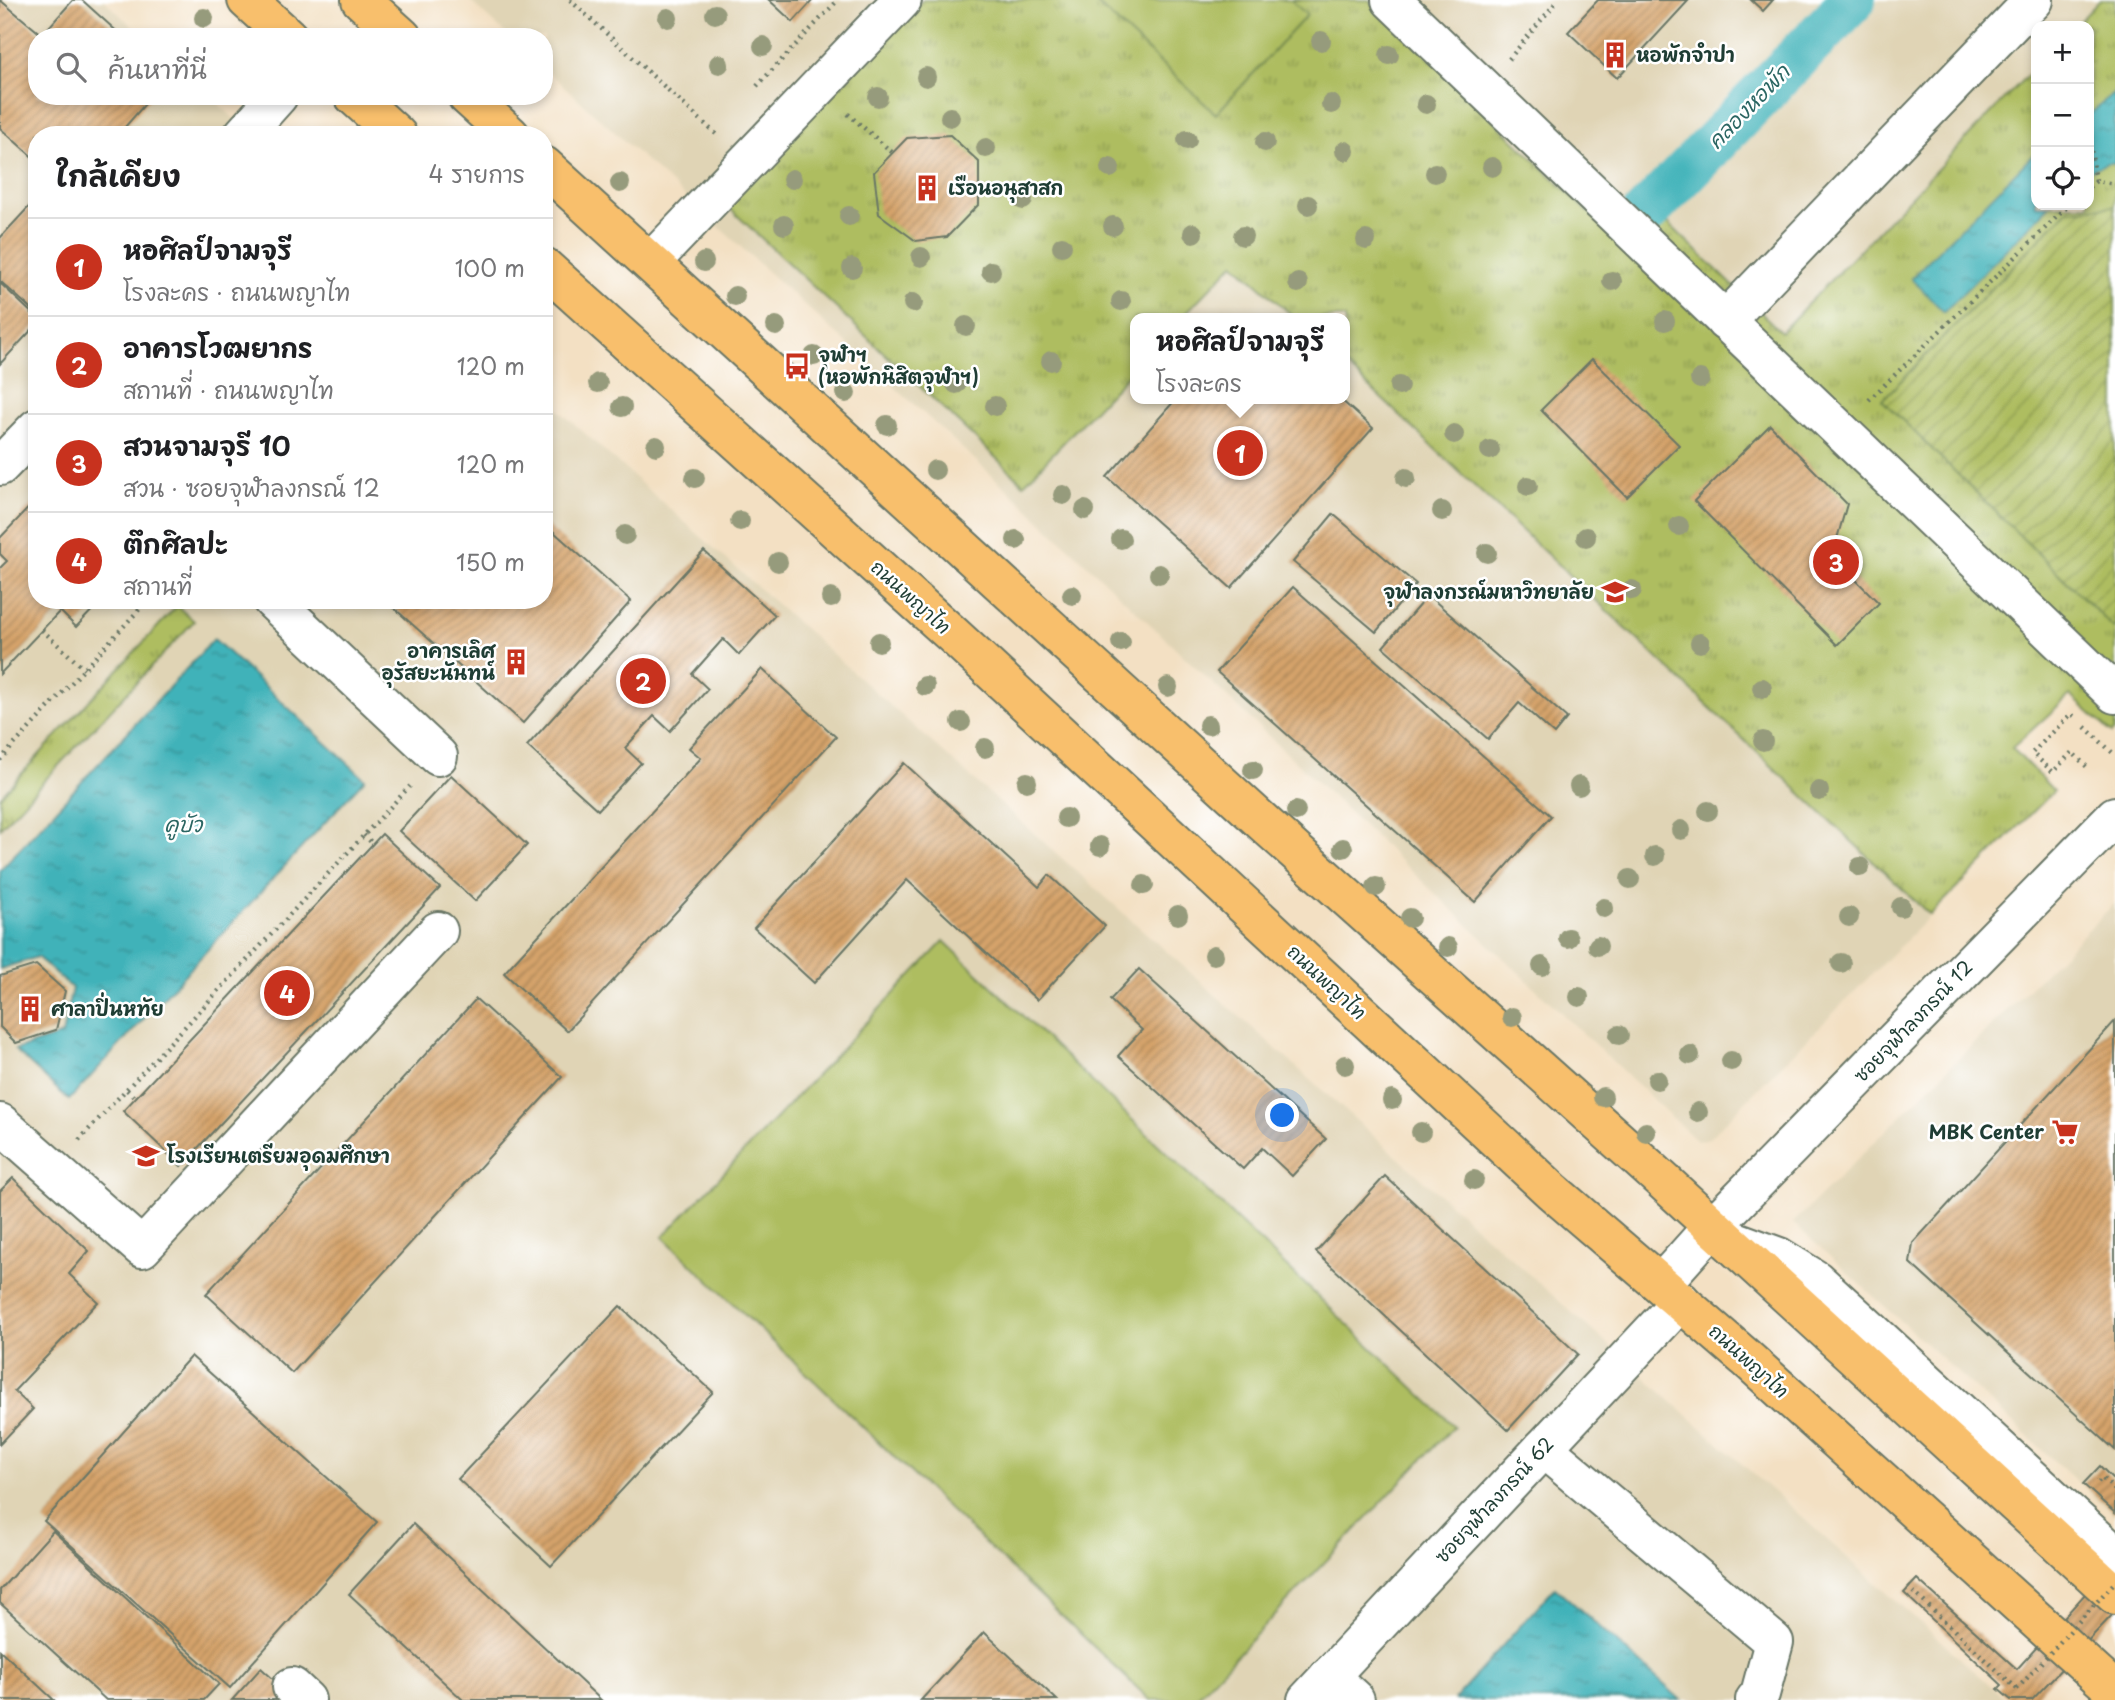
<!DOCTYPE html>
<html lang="th">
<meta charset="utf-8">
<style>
body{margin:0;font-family:"Playpen Sans","Playpen Sans Thai",sans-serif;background:#f6f6f6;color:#202124}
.controls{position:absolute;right:21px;top:21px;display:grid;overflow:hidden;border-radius:14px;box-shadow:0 4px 10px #0003}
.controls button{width:63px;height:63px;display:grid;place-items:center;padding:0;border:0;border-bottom:2px solid #e0e0e0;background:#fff;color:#202124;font:35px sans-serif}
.you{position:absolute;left:1283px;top:1116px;width:24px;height:24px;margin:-18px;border:5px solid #fff;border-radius:50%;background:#1a73e8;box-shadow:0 0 0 10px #1a73e833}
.badge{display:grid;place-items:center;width:46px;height:46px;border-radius:50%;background:#c8321e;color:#fff;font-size:23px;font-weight:700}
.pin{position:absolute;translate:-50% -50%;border:4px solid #fff;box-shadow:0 2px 7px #0006}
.popup{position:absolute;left:1130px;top:313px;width:220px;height:91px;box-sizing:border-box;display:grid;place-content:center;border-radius:14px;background:#fff;filter:drop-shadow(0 2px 5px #0005);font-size:23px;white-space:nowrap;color:#757577}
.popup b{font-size:26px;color:#202124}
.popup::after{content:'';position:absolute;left:50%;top:100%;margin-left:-14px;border:14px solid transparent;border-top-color:#fff}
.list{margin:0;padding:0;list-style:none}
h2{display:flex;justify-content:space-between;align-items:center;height:91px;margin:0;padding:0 28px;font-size:30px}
h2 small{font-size:23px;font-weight:400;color:#757577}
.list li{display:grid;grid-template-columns:46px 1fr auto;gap:21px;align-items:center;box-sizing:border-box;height:98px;padding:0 28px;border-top:2px solid #e0e0e0}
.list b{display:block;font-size:26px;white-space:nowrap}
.list p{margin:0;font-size:23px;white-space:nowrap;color:#757577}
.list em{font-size:23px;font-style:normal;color:#757577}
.icon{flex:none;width:38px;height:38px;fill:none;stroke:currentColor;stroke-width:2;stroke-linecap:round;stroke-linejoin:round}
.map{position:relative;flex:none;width:2115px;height:1700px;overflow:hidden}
.search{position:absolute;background:#fff;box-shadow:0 4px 10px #0003;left:28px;top:28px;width:525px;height:77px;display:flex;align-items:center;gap:18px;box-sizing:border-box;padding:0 24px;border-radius:28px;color:#757577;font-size:26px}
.panel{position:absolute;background:#fff;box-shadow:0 4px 10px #0003;left:28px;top:126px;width:525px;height:483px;border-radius:28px}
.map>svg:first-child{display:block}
</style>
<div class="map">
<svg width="2115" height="1700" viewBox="0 0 2115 1700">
<defs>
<pattern id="grass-tufts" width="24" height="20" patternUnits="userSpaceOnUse" patternTransform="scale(1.75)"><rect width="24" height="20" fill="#aebd60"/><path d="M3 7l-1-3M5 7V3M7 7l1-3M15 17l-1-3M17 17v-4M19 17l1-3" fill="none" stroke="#8d9b50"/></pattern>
<pattern id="garden-furrows" width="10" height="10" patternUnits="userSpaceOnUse" patternTransform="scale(1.75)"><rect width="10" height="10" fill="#aebd60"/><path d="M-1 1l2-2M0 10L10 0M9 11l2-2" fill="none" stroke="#8d9b50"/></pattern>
<pattern id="water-ripples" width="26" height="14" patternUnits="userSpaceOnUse" patternTransform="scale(1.75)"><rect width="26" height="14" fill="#41b2b9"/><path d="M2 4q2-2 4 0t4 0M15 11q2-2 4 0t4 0" fill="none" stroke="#369297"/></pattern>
<pattern id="building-hatch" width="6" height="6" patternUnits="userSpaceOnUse" patternTransform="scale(1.75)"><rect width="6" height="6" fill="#d5a36a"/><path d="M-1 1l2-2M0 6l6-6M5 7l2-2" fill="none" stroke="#ac8658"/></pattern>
</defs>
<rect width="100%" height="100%" fill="#fff"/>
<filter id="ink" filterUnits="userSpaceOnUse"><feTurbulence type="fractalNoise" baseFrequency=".0143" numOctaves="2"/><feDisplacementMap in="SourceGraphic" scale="14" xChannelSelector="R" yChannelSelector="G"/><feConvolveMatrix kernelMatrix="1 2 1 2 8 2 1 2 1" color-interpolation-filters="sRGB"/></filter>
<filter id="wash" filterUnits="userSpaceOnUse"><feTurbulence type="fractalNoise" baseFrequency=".00686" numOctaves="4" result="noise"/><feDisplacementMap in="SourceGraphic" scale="28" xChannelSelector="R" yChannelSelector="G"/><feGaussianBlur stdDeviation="1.57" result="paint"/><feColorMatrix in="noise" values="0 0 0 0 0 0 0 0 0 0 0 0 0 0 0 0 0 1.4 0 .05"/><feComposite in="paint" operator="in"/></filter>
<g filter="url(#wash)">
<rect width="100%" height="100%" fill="#f3e0c3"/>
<g fill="#e0d4b5" fill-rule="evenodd">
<polygon points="0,0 104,0 144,37 37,37 37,96 210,96 252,135 37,135 37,600 544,600 544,397 2007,1700 0,1700"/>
<path d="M469,0h1646v730l-3,3 -42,-38 -58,53 42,43 -345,347 -12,3 -690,-652 -463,-421v-31h-35zM2036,26h53v179h-53zM1135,318h210v81h-210z"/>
<polygon points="2115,903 2115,1516 1793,1223"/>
</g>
<g fill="url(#grass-tufts)" stroke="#667d4a" stroke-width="2">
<polygon points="923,0 1369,0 1603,226 1636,192 1781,332 2036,66 2036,205 2089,205 2089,26 2075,26 2100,0 2115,0 2115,730 2112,733 2070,695 2012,748 2054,791 1930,915 1345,364 1345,318 1295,318 1234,263 1181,318 1135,318 1135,367 1024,484 725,204"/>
<polygon points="177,606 194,621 0,828 0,797"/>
</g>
<polygon fill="url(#garden-furrows)" stroke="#667d4a" stroke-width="2" points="2115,206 2115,629 1882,400 2068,210"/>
<g fill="#aebd60" stroke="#667d4a" stroke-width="2">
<polygon points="1093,0 1291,0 1307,15 1216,114"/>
<polygon points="944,941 1454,1426 1194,1700 1150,1700 663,1237"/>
</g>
<g fill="url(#water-ripples)" stroke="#307876" stroke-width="2">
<polygon points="2115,92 2115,163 2107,163 2089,171 2089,115"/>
<polygon points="2036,152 2036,205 2050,205 1944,312 1911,278"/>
<polygon points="214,639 365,779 69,1100 15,1050 62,1035 72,988 37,957 0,969 0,870"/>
<polygon points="1555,1587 1681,1700 1454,1700"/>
</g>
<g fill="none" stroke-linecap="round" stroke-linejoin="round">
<polyline stroke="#41b2b9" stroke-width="46" points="1644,215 1853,0"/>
</g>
<g id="blocks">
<g fill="url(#building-hatch)">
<polygon points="0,0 42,35 73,0 82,0 123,37 37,37 37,96 152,96 118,135 37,135 37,161 0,128"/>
<polygon points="769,0 813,0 793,22"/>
<polygon points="1598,0 1689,0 1617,78 1568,32"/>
<polygon points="1751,0 1773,0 1763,11"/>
<polygon points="950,135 979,162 979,204 947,237 916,241 879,214 874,172 907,138"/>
<polygon points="37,198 37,314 0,281 0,238"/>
<polygon points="0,283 37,318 37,324 0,364"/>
<polygon points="1592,359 1679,445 1627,497 1541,410"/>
<polygon points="1176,399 1340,399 1373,428 1231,588 1107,477"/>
<polygon points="1770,425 1847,504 1832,556 1879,603 1837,645 1694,501"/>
<polygon points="37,499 37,600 102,600 76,627 60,611 0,674 0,568 7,561 0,554 0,538"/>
<polygon points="1333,514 1416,584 1376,632 1293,562"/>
<polygon points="544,523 631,601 523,723 385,600 544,600"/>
<polygon points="704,551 775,615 739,655 723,639 692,674 708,689 670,731 654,716 625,748 641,763 598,810 527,746"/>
<polygon points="1293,587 1551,816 1475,902 1217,672"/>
<polygon points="1428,595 1567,718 1554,734 1519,703 1488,739 1383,647"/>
<polygon points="762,669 836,737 567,1031 504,973 701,758 689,748"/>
<polygon points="904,763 1039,887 1049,875 1105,926 1037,1000 907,880 814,983 754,928"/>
<polygon points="451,775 527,845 475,901 399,831"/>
<polygon points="382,834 440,888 181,1166 123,1111"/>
<polygon points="36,965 65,991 56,1030 16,1043 0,1027 0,976"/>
<polygon points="1139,969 1326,1139 1292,1176 1262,1148 1243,1169 1118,1056 1142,1030 1110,1000"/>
<polygon points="476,999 562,1077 292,1373 206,1294"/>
<polygon points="2115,1021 2115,1450 1910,1263 1913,1243"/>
<polygon points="1385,1176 1578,1354 1508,1430 1316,1252"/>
<polygon points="13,1178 89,1251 69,1274 98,1302 14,1391 33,1409 0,1444 0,1191"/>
<polygon points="620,1306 713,1392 551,1566 458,1479"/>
<polygon points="191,1356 377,1522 230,1688 44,1521"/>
<polygon points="2100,1466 2115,1481 2115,1513 2083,1484"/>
<polygon points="413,1524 601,1700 463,1700 349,1594"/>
<polygon points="53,1531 219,1684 204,1700 106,1700 0,1603 0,1590"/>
<polygon points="2115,1561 2115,1612 2032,1700 2011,1700 1998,1689 2002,1685 1904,1593 1917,1579 2017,1669"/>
<polygon points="984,1632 1057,1700 921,1700"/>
<polygon points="0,1650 54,1700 0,1700"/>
<polygon points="261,1668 296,1700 232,1700"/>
</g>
</g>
</g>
<g filter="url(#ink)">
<use href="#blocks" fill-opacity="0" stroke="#697666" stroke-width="2"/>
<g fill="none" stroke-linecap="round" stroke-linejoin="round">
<g stroke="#697666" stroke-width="42">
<g id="minor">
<polyline points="1391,0 2115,694"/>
<polyline points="243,135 278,96"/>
<polyline points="651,262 902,0"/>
<polyline points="1725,321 2034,0"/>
<polyline points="0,466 37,428"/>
<polyline points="272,600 438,756"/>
<polyline points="0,1123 142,1248 438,931"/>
<polyline points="1722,1236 1779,1257 1816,1280 2115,1555"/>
<polyline points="1661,1284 1712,1227 2115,816"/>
<polyline points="1543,1448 1774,1642 1760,1694 1755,1700"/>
<polyline points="1329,1676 1355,1700"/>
<polyline points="292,1687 306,1700"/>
<polyline points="1307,1700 1681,1301"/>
</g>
</g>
<g stroke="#697666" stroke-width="42">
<g id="major">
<polyline points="247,0 288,37"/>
<polyline points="361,0 402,37"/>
<polyline points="354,96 397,135"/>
<polyline points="467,96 510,135"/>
<polyline points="544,166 1267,826 1649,1168 2115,1595"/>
<polyline points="544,267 953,635 1552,1191 1746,1358 2115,1691"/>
</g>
</g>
<g stroke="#697666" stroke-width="4.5" stroke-dasharray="2 5" stroke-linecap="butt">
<polyline points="570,0 716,134"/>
<polyline points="1509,59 1558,0"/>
<polyline points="757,86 838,0"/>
<polyline points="848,114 893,153"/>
<polyline points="2089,137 2096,181"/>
<polyline points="2089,187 2096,181 2115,184"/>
<polyline points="1869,400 2069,205"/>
<polyline points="42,630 84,669"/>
<polyline points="2074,716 2071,714 2032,753 2053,772 2072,752 2087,767"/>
<polyline points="2085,727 2115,755"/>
<polyline points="0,760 148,600"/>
<polyline points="364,835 373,844"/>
<polyline points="127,1090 135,1098"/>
<polyline points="79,1140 410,786"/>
<polyline points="2098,1482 2102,1478 2115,1490"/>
<polyline points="1908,1587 2017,1689"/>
</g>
<use href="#minor" stroke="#fff" stroke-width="38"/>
<use href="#major" stroke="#f8bf6c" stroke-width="38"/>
<polyline stroke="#697666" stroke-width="4.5" stroke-dasharray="2 5" stroke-linecap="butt" points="2017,1689 2115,1582"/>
</g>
<g fill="#969b7c">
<circle cx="715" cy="14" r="10"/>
<circle cx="204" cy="18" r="10"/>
<circle cx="668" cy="18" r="10"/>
<circle cx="1321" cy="41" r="10"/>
<circle cx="763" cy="46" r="10"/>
<circle cx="1389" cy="55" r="10"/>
<circle cx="719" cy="64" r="10"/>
<circle cx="926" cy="77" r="10"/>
<circle cx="878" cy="97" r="10"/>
<circle cx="1331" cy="104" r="10"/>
<circle cx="1426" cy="104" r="10"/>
<circle cx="950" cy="117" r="10"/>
<circle cx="1187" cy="140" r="10"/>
<circle cx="1265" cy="142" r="10"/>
<circle cx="986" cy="148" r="10"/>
<circle cx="1345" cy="151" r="10"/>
<circle cx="1492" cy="167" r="10"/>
<circle cx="1110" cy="168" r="10"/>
<circle cx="1435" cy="173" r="10"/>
<circle cx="792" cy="179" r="10"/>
<circle cx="620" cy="183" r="10"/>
<circle cx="1023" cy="200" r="10"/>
<circle cx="1308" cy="205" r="10"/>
<circle cx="849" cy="216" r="10"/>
<circle cx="784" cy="225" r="10"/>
<circle cx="1113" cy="226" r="10"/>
<circle cx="1193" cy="233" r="10"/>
<circle cx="1243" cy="236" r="10"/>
<circle cx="1366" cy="240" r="10"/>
<circle cx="1062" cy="246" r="10"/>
<circle cx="921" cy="257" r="10"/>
<circle cx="704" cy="262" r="10"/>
<circle cx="852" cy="268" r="10"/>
<circle cx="991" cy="271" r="10"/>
<circle cx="1612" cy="281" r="10"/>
<circle cx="1298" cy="283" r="10"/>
<circle cx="735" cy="296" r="10"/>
<circle cx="1121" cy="301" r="10"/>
<circle cx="913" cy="303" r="10"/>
<circle cx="1665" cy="321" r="10"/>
<circle cx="776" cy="326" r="10"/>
<circle cx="966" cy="326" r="10"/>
<circle cx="814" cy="356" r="10"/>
<circle cx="1051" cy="361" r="10"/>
<circle cx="1700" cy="379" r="10"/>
<circle cx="598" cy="383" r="10"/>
<circle cx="956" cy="384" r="10"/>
<circle cx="1399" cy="386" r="10"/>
<circle cx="846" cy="393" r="10"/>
<circle cx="995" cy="406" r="10"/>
<circle cx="622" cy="407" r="10"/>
<circle cx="887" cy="425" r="10"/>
<circle cx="1454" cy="434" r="10"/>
<circle cx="656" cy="446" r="10"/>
<circle cx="1490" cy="450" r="10"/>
<circle cx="935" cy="470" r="10"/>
<circle cx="695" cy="478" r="10"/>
<circle cx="1406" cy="478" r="10"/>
<circle cx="1528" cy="486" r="10"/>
<circle cx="1063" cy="495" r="10"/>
<circle cx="1085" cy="510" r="10"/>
<circle cx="1442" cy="511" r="10"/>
<circle cx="740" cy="521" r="10"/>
<circle cx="1679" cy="526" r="10"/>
<circle cx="625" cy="535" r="10"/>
<circle cx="1586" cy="537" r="10"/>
<circle cx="1121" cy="539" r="10"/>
<circle cx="1016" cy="540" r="10"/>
<circle cx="1487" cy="553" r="10"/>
<circle cx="778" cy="562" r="10"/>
<circle cx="1159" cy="574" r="10"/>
<circle cx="1632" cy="590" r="10"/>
<circle cx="1072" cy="595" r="10"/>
<circle cx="831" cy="598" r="10"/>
<circle cx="879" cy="642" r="10"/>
<circle cx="1121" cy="642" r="10"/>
<circle cx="1700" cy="643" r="10"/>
<circle cx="925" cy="686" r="10"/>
<circle cx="1168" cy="687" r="10"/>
<circle cx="1762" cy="688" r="10"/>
<circle cx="961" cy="722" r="10"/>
<circle cx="1208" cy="725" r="10"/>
<circle cx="1763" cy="741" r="10"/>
<circle cx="985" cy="748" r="10"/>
<circle cx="1253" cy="770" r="10"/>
<circle cx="1027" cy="782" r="10"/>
<circle cx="1579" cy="786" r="10"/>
<circle cx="1819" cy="791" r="10"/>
<circle cx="1296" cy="811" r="10"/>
<circle cx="1708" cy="811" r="10"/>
<circle cx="1066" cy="818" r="10"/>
<circle cx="1681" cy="830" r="10"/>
<circle cx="1100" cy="846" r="10"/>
<circle cx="1343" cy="848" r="10"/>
<circle cx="1655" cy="856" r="10"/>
<circle cx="1860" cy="867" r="10"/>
<circle cx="1630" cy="879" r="10"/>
<circle cx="1144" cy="885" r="10"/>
<circle cx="1376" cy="887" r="10"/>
<circle cx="1901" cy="907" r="10"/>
<circle cx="1604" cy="908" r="10"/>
<circle cx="1178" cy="915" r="10"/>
<circle cx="1849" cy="917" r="10"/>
<circle cx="1410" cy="918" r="10"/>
<circle cx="1568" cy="938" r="10"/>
<circle cx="1598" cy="946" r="10"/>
<circle cx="1448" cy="947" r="10"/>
<circle cx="1214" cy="955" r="10"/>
<circle cx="1841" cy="963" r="10"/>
<circle cx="1542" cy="966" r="10"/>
<circle cx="1579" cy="997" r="10"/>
<circle cx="1512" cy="1017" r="10"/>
<circle cx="1619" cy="1035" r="10"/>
<circle cx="1690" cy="1055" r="10"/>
<circle cx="1731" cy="1061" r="10"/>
<circle cx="1345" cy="1065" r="10"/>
<circle cx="1657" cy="1080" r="10"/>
<circle cx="1603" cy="1097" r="10"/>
<circle cx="1392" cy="1100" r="10"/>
<circle cx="1698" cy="1112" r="10"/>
<circle cx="1421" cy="1132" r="10"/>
<circle cx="1646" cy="1132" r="10"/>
<circle cx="1474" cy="1180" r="10"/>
</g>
</g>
<defs>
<g id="building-bare" transform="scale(2.1)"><path d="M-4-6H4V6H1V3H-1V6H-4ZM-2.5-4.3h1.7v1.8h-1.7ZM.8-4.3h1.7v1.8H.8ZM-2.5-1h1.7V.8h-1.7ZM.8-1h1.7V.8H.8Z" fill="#c8321e" stroke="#fff" stroke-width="2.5" paint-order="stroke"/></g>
<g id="bus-bare" transform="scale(2.1)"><path d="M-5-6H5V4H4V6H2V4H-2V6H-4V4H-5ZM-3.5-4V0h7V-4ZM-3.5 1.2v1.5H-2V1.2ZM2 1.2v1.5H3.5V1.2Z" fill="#c8321e" stroke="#fff" stroke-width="2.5" paint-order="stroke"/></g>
<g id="university-bare" transform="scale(2.1)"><path d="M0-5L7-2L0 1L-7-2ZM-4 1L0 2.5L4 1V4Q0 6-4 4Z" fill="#c8321e" stroke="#fff" stroke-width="2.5" paint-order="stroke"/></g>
<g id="supermarket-bare" transform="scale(2.1)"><path d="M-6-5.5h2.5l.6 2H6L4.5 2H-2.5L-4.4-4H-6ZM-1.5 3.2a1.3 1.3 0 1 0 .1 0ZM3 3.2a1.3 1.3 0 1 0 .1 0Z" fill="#c8321e" stroke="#fff" stroke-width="2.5" paint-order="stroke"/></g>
<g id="school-bare" transform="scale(2.1)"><path d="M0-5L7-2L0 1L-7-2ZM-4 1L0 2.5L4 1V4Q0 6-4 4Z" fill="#c8321e" stroke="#fff" stroke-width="2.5" paint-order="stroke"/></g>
</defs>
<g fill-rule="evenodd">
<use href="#building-bare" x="1615" y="55"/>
<use href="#building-bare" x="927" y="188"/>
<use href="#bus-bare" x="797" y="366"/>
<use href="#university-bare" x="1615" y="592"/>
<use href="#building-bare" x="516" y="662"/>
<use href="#building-bare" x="30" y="1009"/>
<use href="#supermarket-bare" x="2065" y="1132"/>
<use href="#school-bare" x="146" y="1156"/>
</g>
<g text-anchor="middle" stroke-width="5" stroke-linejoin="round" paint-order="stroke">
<g font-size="19" font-weight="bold" fill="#1f3d34" stroke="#fff" text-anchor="start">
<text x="1636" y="62">หอพักจำปา</text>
<text x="948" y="195">เรือนอนุสาสก</text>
<text x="818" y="362">จุฬาฯ<tspan x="818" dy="22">(หอพักนิสิตจุฬาฯ)</tspan></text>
<text x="1594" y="599" text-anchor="end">จุฬาลงกรณ์มหาวิทยาลัย</text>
<text x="495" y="658" text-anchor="end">อาคารเลิศ<tspan x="495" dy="22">อุรัสยะนันทน์</tspan></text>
<text x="51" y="1016">ศาลาปิ่นหทัย</text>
<text x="2044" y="1139" text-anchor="end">MBK Center</text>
<text x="167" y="1163">โรงเรียนเตรียมอุดมศึกษา</text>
</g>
<g font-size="19" fill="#1f3d34" stroke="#fff">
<text transform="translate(911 597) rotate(42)" y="7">ถนนพญาไท</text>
<text transform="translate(1327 982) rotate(43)" y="7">ถนนพญาไท</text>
<text transform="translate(1913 1021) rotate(-46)" y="7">ซอยจุฬาลงกรณ์ 12</text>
<text transform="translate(1749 1361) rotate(42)" y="7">ถนนพญาไท</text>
<text transform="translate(1494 1500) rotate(-47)" y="7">ซอยจุฬาลงกรณ์ 62</text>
</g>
<g font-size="21" font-style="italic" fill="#2b6663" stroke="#fff">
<text transform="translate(1749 107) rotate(-46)" y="7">คลองหอพัก</text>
<text x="183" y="832">คูบัว</text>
</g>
</g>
</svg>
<div class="controls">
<button>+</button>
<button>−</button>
<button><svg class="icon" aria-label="locate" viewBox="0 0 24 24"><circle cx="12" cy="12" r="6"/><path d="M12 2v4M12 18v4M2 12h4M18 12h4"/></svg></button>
</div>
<div class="you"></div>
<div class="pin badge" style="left:1240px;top:453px">1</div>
<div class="popup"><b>หอศิลป์จามจุรี</b>โรงละคร</div>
<div class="pin badge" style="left:643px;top:681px">2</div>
<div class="pin badge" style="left:1836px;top:562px">3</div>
<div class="pin badge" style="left:287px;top:993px">4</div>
<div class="search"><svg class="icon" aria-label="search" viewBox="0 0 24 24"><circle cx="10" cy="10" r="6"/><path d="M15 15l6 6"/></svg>ค้นหาที่นี่</div>
<section class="panel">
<h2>ใกล้เคียง<small>4 รายการ</small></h2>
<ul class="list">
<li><span class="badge">1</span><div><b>หอศิลป์จามจุรี</b><p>โรงละคร · ถนนพญาไท</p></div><em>100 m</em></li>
<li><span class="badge">2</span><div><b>อาคารโวฒยากร</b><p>สถานที่ · ถนนพญาไท</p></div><em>120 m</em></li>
<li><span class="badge">3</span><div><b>สวนจามจุรี 10</b><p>สวน · ซอยจุฬาลงกรณ์ 12</p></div><em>120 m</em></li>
<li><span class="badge">4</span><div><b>ตึกศิลปะ</b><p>สถานที่</p></div><em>150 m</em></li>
</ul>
</section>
</div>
